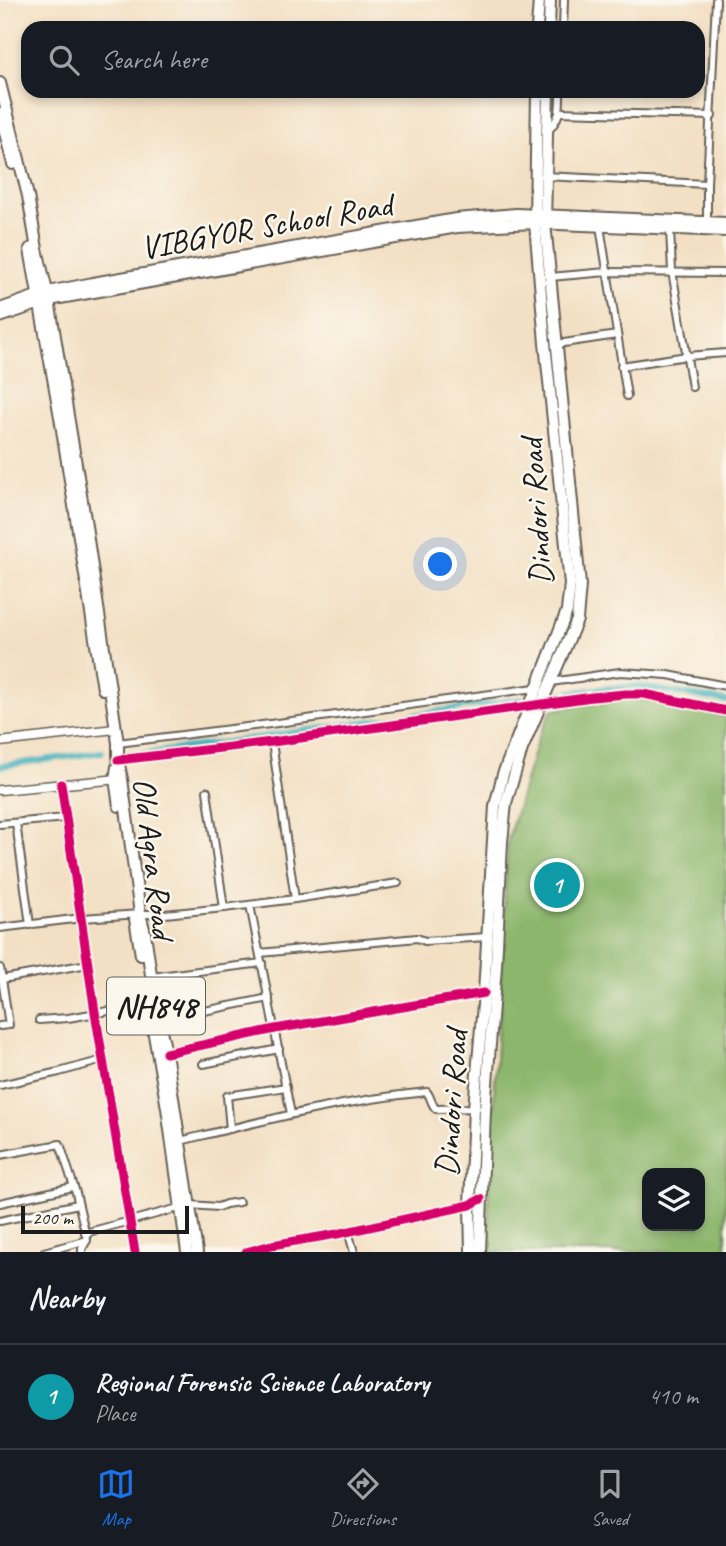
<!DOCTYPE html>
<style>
body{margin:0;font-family:Caveat,sans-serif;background:#20242c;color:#f1f3f6}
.controls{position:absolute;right:21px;bottom:21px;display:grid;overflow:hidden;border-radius:14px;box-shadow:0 4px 10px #0003}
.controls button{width:63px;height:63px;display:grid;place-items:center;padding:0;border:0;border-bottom:2px solid #363941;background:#171b24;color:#f1f3f6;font:35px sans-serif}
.scale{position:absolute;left:21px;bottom:18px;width:168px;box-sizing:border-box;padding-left:7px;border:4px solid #1c1c1c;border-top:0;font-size:19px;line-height:24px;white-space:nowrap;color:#1c1c1c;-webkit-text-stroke:5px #fbf7ec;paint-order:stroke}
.you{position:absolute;left:441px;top:565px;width:24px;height:24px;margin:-18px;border:5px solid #fff;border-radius:50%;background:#1a73e8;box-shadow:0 0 0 10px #1a73e833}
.badge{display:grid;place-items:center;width:46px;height:46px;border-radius:50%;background:#1a73e8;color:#fff;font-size:23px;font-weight:700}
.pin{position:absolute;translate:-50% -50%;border:4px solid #fff;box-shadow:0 2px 7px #0006}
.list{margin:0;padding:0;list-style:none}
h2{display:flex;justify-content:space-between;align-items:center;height:91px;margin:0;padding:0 28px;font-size:30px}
h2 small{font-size:23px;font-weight:400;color:#9ea1a6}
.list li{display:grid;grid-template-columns:46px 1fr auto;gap:21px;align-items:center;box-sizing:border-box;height:105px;padding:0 28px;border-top:2px solid #363941}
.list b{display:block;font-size:26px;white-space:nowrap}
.list p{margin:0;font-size:23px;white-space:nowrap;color:#9ea1a6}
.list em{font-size:23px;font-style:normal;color:#9ea1a6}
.icon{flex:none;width:38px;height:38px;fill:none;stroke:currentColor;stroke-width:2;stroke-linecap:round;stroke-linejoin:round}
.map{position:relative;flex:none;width:726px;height:1252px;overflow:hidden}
.search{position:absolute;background:#171b24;box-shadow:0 4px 10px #0003;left:21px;right:21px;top:21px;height:77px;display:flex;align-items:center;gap:18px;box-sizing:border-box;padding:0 24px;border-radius:21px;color:#9ea1a6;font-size:26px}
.sheet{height:196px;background:#171b24}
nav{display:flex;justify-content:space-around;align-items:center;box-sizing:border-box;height:98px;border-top:2px solid #363941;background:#171b24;font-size:19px;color:#9ea1a6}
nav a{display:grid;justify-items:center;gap:4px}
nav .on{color:#1a73e8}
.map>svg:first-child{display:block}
</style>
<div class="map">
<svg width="726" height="1252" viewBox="0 0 726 1252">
<rect width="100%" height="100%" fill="#fbf7ec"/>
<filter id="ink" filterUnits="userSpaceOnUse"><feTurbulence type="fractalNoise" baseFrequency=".0143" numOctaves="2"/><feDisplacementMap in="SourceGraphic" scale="14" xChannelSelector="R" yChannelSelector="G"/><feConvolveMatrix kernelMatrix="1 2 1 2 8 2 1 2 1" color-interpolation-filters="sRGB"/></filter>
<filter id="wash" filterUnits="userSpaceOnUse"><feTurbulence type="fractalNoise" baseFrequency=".00686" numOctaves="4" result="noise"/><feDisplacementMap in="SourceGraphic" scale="28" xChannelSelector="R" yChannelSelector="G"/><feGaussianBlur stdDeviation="1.57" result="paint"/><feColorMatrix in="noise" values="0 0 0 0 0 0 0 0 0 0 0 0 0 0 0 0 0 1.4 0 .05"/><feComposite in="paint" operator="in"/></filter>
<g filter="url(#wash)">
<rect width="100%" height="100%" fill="#f3e0c4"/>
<path fill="#8cb66c" stroke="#546944" stroke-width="2" fill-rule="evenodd" d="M630,698l33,4 63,15v535h-235l-3,-46 20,-367 30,-101 14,-28zM647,1173h53v53h-53z"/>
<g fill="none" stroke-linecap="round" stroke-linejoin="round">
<g stroke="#40b0ba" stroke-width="6">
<polyline points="550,695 598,689 637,686 726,701"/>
<polyline points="137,755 522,699"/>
<polyline points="0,766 102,752"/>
</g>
</g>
</g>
<g filter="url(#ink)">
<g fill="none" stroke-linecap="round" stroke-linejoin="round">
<g stroke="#676157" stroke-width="10">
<g id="minor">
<polyline points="563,28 564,0"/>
<polyline points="559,112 712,116"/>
<path d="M548,131c13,-14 12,-22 12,-40"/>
<polyline points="544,176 707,184"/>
<polyline points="707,225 707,184 716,0"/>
<polyline points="600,226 627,396"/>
<polyline points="670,229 672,271 692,387"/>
<polyline points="550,277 607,272 726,273"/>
<polyline points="557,344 617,335"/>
<polyline points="621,366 687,356 726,353"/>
<polyline points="551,682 620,672 668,675 726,686"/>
<path d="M541,704c32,-4 72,-14 104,-9 27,3 54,11 81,16"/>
<polyline points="118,743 270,724 535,688 539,689"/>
<polyline points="118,760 272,742 531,706"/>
<polyline points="61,784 95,1012 135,1252"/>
<polyline points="207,791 224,908"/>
<polyline points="16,823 30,925"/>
<polyline points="0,824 66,818"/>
<polyline points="295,899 398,883"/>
<polyline points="250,905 291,1114"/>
<polyline points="0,928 82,918 140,914 165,914 224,908 295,899 272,742"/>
<polyline points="260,953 417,938 425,941 487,937"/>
<polyline points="0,968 2,979 88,964"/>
<polyline points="151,977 262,963"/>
<polyline points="0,979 2,979 9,1025 0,1026"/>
<polyline points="39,1020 68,1018 155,1003"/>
<polyline points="159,1020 269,998"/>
<polyline points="166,1053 275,1029 484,993"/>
<polyline points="203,1064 279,1049"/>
<polyline points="0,1085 59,1072 103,1060"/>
<polyline points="230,1129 227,1096 286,1087"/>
<path d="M180,1141c82,-20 163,-41 247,-49 4,5 4,12 9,17l41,-1"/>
<polyline points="0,1155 60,1144 76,1193 87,1240 82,1249 82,1252"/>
<polyline points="0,1203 73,1187"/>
<polyline points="0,1221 78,1204"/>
<polyline points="348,1231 354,1252"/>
<polyline points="85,1233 190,1205 218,1207 226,1204 239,1202"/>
<polyline points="44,1252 87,1240"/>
<polyline points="246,1252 272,1245 337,1234 473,1203"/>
</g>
</g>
<g stroke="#676157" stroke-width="11">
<g id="tertiary">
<polyline points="0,742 115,729"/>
<polyline points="0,790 119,779"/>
</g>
</g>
<g stroke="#676157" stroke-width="14">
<g id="primary">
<polyline points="537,28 539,0"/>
<polyline points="549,28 550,0"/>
<polyline points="0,309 48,292 93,283 456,219 516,214 726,223"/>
<polyline points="0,317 49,300 457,227 535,223 726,231"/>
<polyline points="471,1252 470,1205 474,1108 484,993 495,806 503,774 567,611 570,584 545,343 535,223 537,91"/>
<polyline points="480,1252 485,1110 496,966 502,842 506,803 522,749 577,620 580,585 545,223 548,91"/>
</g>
</g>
<g stroke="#676157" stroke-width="14">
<g id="trunk">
<polyline points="0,83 28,196 37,249 49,300 85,519 118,743 118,760 122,779 140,914 145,933 155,1003 166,1053 197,1252"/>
<polyline points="0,113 13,164"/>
<polyline points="30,249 60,417 103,689"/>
<polyline points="117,767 115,779 119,806"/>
<polyline points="135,919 141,955"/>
<polyline points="150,1012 167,1108 187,1252"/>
</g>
</g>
<use href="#minor" stroke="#fff" stroke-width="6"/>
<use href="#tertiary" stroke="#fff" stroke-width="8"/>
<use href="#primary" stroke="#fff" stroke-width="10"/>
<use href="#trunk" stroke="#fff" stroke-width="10"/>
<g stroke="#fbf7ec" stroke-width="13">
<g id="cycleway">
<polyline points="118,760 272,742 592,697 626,694 644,694 726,711"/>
<polyline points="61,784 95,1012 135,1252"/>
<polyline points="166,1053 275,1029 484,993"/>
<polyline points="246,1252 272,1245 337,1234 470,1205 481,1199"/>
</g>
</g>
<use href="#cycleway" stroke="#d6006c" stroke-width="9"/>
</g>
</g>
<g text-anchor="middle" stroke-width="5" stroke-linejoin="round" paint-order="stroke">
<rect fill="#fbf7ec" stroke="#5f5e5a" stroke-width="2" x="107" y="977.5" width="98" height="57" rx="5"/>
<g font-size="32" font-weight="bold" fill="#1c1c1c">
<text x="156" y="1017">NH848</text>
</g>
<g font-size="33" fill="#1c1c1c" stroke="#fbf7ec">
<text transform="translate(266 225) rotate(-10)" y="12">VIBGYOR School Road</text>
<text transform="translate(535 512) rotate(-94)" y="12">Dindori Road</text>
<text transform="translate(155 858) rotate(83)" y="12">Old Agra Road</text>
<text transform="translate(450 1103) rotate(-86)" y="12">Dindori Road</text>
</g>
</g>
</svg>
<div class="controls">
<button><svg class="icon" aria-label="layers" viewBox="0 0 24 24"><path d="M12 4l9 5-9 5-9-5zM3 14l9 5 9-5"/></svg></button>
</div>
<div class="scale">200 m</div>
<div class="you"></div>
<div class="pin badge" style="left:557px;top:885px;background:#0f9aa8">1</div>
<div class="search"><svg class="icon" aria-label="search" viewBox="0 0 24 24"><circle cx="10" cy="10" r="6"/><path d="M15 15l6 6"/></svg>Search here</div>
</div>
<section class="sheet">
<h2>Nearby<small></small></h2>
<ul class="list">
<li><span class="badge" style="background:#0f9aa8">1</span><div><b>Regional Forensic Science Laboratory</b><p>Place</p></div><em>410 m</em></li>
</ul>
</section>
<nav>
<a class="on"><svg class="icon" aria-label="map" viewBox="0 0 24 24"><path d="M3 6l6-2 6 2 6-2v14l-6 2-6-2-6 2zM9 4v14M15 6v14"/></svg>Map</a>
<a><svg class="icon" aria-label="directions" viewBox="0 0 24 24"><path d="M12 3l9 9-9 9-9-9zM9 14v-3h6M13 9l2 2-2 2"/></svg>Directions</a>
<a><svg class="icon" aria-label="saved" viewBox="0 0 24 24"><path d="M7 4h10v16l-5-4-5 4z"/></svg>Saved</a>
</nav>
